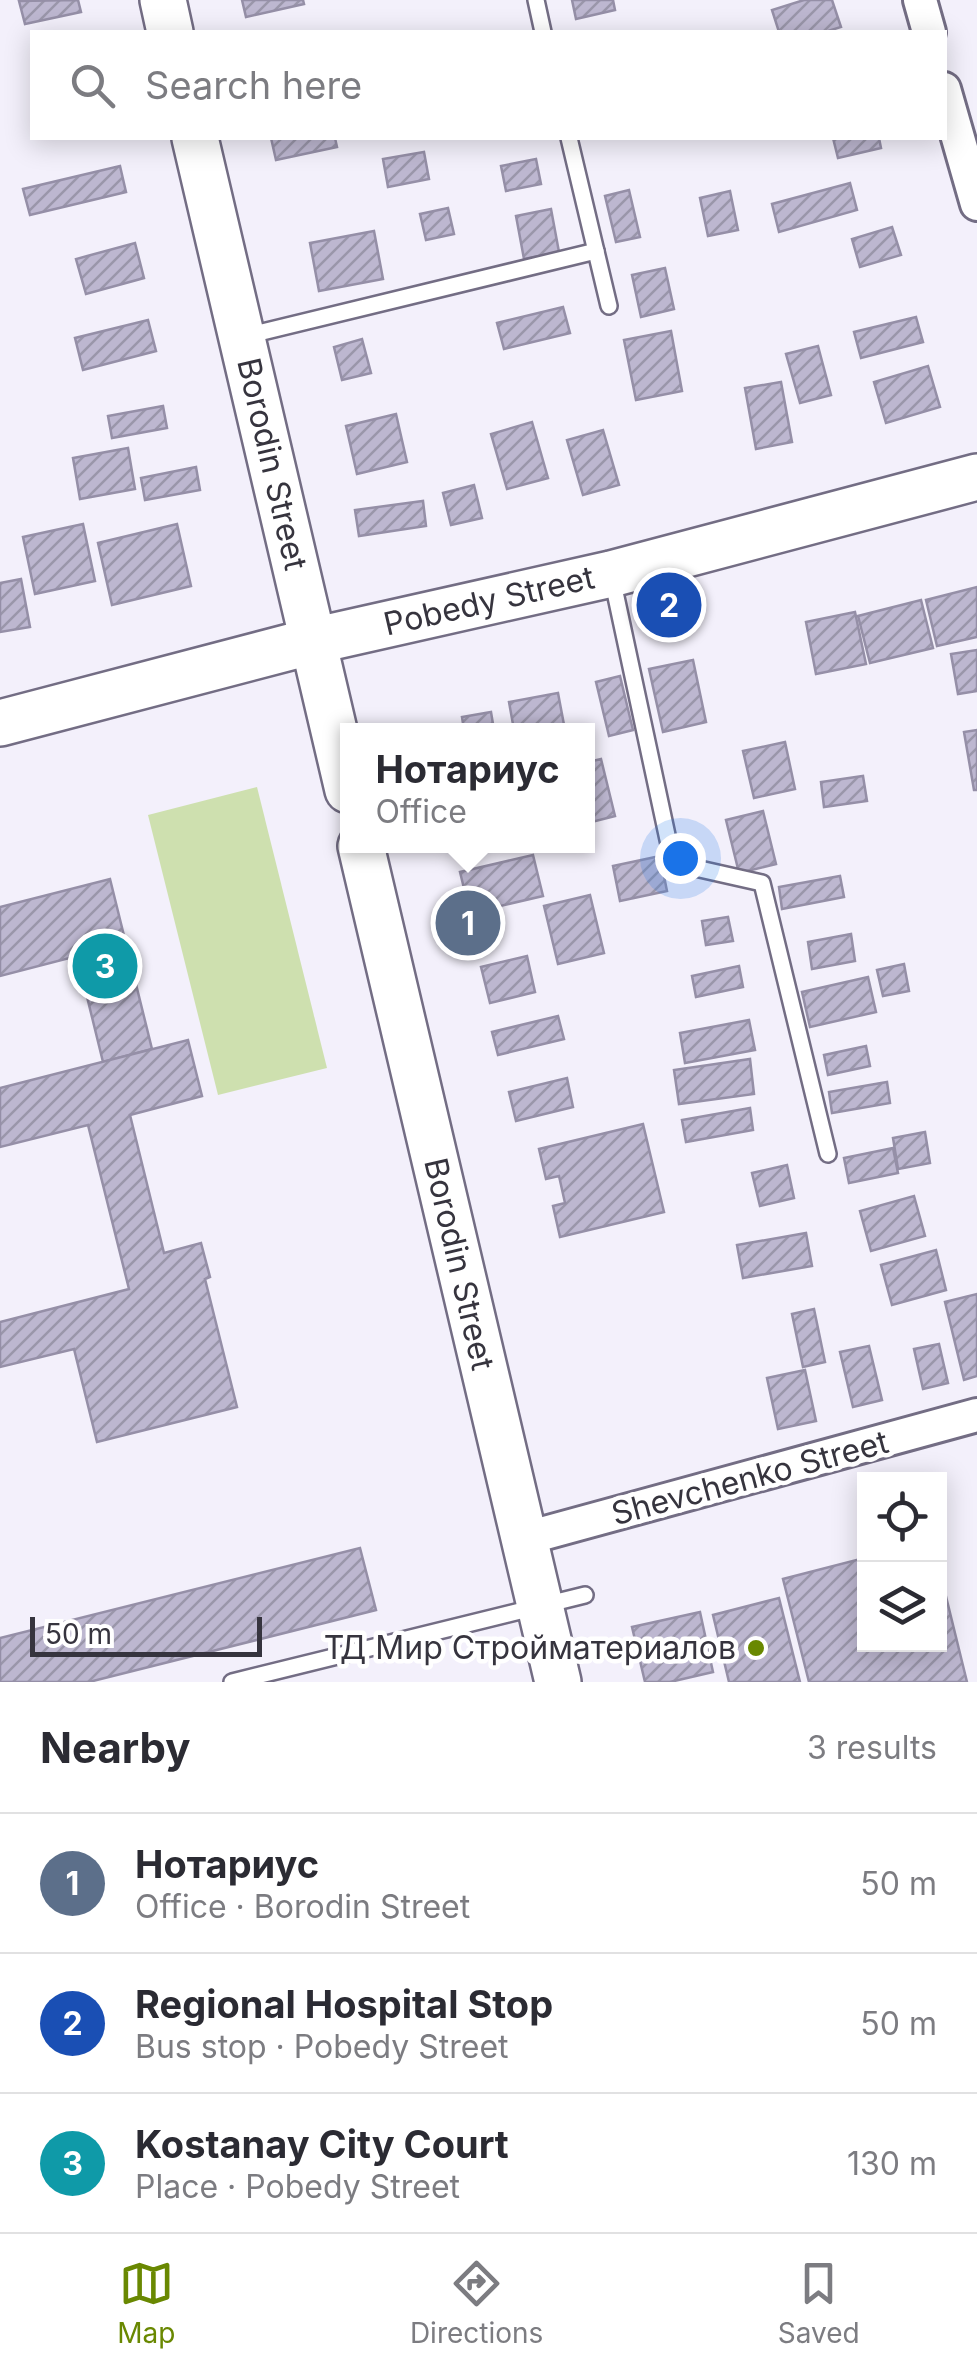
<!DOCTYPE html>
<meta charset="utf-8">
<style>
body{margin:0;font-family:Inter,sans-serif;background:#f7f7f7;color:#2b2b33}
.controls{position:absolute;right:30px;bottom:30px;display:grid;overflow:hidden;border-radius:0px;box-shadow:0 5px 25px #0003}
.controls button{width:90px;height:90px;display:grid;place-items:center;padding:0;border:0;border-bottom:2px solid #e1e1e2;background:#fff;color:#2b2b33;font:50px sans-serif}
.scale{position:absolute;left:30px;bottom:25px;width:232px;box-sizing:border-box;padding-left:10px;border:5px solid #36343e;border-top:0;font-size:28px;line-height:35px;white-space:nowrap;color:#36343e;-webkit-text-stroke:8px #fff;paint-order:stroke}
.you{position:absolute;left:680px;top:858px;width:35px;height:35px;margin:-25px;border:8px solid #fff;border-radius:50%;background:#1a73e8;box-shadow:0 0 0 15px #1a73e833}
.badge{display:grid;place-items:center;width:65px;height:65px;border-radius:50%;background:#698801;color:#fff;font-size:32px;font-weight:700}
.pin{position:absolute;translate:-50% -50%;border:5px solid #fff;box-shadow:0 2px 10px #0006}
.popup{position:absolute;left:340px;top:723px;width:255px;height:130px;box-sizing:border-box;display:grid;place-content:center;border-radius:0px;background:#fff;filter:drop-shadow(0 2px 8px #0005);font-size:32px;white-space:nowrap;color:#7c7c81}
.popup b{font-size:38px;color:#2b2b33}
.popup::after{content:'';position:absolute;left:50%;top:100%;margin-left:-20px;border:20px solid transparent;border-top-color:#fff}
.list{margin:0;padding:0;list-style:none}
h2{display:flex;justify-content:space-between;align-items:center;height:130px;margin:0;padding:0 40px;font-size:42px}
h2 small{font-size:32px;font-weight:400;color:#7c7c81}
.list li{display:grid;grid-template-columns:65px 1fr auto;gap:30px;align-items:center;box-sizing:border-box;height:140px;padding:0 40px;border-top:2px solid #e1e1e2}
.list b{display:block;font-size:38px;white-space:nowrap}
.list p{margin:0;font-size:32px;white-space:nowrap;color:#7c7c81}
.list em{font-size:32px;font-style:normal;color:#7c7c81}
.icon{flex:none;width:55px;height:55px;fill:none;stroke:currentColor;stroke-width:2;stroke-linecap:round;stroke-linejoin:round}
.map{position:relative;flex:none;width:977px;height:1682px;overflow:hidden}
.search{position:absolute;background:#fff;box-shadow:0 5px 25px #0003;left:30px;right:30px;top:30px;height:110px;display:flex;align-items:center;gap:25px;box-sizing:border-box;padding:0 35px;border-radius:0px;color:#7c7c81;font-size:38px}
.sheet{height:550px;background:#fff}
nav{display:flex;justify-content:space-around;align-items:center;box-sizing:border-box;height:140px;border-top:2px solid #e1e1e2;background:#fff;font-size:28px;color:#7c7c81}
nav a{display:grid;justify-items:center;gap:5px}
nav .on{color:#698801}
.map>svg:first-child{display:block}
</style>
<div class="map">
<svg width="977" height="1682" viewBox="0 0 977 1682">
<defs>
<pattern id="building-hatch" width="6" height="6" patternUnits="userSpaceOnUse" patternTransform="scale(2.5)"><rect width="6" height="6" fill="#bdb7d0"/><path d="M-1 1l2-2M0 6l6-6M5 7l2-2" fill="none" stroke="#9a96aa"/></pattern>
</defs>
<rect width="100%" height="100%" fill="#f3f0fb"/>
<polygon fill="#cee0af" points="257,787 327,1068 218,1095 148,815"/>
<g fill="url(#building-hatch)" stroke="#958fa7" stroke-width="2.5">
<polygon points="78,0 81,12 25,24 19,1"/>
<polygon points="242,0 303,0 304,4 246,17"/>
<polygon points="572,0 613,0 615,10 576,19"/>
<polygon points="804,0 832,0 841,27 825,32 779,32 772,10"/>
<polygon points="271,138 335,138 337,147 276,160"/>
<polygon points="833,138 879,138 881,148 838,158"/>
<polygon points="424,152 429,179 388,187 383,159"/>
<polygon points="536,159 541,184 506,191 501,166"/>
<polygon points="120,166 126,192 30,215 23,189"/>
<polygon points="850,183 857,210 779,232 772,204"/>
<polygon points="629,190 640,237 616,242 605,196"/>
<polygon points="730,191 738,230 708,236 700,198"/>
<polygon points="448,208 454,234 426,240 420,214"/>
<polygon points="551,209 559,252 524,259 516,216"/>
<polygon points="892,227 901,255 860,267 852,239"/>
<polygon points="374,231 383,279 319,291 310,243"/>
<polygon points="135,243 144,278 86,294 76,259"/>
<polygon points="665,268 674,309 641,317 632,275"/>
<polygon points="563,307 570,333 504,349 497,323"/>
<polygon points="916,317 923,342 861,358 854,332"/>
<polygon points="148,320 156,351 83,370 75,338"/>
<polygon points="671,331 682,391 636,400 624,340"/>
<polygon points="362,339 371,373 342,380 334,347"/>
<polygon points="818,346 831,395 800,403 786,354"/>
<polygon points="928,366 940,407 886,423 874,382"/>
<polygon points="781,382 792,442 756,449 745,388"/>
<polygon points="163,406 167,428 112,438 108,416"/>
<polygon points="396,414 407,462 357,474 346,426"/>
<polygon points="532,422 548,478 507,489 491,434"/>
<polygon points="603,430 619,485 583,495 567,440"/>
<polygon points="128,448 135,489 80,499 73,458"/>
<polygon points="196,467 200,490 145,500 141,478"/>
<polygon points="474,485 482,518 451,525 443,493"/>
<polygon points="423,501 426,526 359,536 355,510"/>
<polygon points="83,524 95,581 35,594 23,537"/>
<polygon points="177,524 191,586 112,605 98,543"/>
<polygon points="21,579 30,627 0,632 0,583"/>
<polygon points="977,587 977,637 937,646 926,600"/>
<polygon points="921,600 933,648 870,663 858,616"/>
<polygon points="855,612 866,664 816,674 806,622"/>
<polygon points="977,650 977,691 958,694 951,654"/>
<polygon points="693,660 706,722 663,732 649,669"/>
<polygon points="620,676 633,730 609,736 596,682"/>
<polygon points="558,693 565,730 514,730 509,702"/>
<polygon points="491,712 494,730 464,730 462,717"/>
<polygon points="977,730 977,790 974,790 964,732"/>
<polygon points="785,742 795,789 754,798 743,751"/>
<polygon points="601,759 615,816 588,823 588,762"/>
<polygon points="863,776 867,801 824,807 821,782"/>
<polygon points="763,811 776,864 739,873 726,820"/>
<polygon points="533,855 543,896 470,913 460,872"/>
<polygon points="660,856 667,891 620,901 613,866"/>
<polygon points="840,876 844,897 782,909 779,887"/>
<polygon points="110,879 152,1049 103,1062 77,956 0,976 0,907"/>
<polygon points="590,895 604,953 558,964 544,906"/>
<polygon points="728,917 733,941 706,945 702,921"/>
<polygon points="851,934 855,961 812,969 808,942"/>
<polygon points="527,956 535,992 490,1003 481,967"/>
<polygon points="904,964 909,991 883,996 877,970"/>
<polygon points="739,966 743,987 696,997 692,976"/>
<polygon points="868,977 876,1012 810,1027 802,992"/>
<polygon points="558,1016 564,1039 498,1055 492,1032"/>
<polygon points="749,1020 755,1050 685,1063 680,1033"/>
<polygon points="188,1040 202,1096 130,1115 164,1253 201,1243 210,1277 205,1279 237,1407 97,1442 74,1349 0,1367 0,1322 129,1289 88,1125 0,1147 0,1088"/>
<polygon points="866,1046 870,1066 828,1075 824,1055"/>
<polygon points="750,1059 754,1094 679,1104 674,1070"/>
<polygon points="567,1078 573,1107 516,1121 509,1092"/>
<polygon points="887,1082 890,1103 832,1113 829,1092"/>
<polygon points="750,1108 753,1130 686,1142 682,1120"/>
<polygon points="643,1124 664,1212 560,1237 553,1206 565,1203 559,1176 546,1179 539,1149"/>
<polygon points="925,1132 930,1163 898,1169 893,1138"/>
<polygon points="893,1148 898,1173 849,1183 844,1158"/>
<polygon points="787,1165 794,1198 760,1206 752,1173"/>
<polygon points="914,1196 925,1236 871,1251 860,1211"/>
<polygon points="806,1233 812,1266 743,1278 737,1245"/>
<polygon points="936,1250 946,1290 892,1305 881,1265"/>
<polygon points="977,1294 977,1376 964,1380 945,1302"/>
<polygon points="814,1309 825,1362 803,1367 792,1314"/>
<polygon points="939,1344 948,1383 923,1389 914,1349"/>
<polygon points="869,1346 882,1400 853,1407 840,1352"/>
<polygon points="805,1370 816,1421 778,1429 767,1378"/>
<polygon points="360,1548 376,1610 89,1682 0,1682 0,1638"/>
<polygon points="864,1558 864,1644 940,1644 940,1572 967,1682 809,1682 783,1579"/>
<polygon points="779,1598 800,1682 729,1682 713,1615"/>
<polygon points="700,1612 713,1672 670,1682 645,1682 632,1627"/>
</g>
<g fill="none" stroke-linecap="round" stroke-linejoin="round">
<g stroke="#736d84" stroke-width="20">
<g id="lane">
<polyline points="536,0 543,32"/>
<polyline points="569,138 609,306"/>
<polyline points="246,336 596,251"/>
<polyline points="612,578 673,863 762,883 828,1154"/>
<polyline points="232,1682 585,1595"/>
</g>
</g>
<g stroke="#736d84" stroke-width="38">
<g id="street">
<polyline points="920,0 929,32"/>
<polyline points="944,89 977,204"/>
<polyline points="523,1539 977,1415"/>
</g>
</g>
<g stroke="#736d84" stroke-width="50">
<g id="secondary">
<polyline points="163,0 170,32"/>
<polyline points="195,138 348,790"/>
<polyline points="0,723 313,641 611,574 977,477"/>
<polyline points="361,846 558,1682"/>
</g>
</g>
<use href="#lane" stroke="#fff" stroke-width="15"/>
<use href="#street" stroke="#fff" stroke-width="32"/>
<use href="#secondary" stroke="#fff" stroke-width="45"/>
</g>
<circle fill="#698801" stroke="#fff" stroke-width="4" cx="756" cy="1648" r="10"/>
<g text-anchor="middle" stroke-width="9" stroke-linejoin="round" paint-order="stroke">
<g font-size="32" fill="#36343e" stroke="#fff">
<text transform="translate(272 464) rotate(77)" y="11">Borodin Street</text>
<text transform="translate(489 601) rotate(-13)" y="11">Pobedy Street</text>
<text transform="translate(459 1264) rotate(77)" y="11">Borodin Street</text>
<text transform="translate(750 1478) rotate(-15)" y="11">Shevchenko Street</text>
</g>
<g font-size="32" fill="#36343e" stroke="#fff" text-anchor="end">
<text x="736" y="1659">ТД Мир Стройматериалов</text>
</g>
</g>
</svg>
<div class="controls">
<button><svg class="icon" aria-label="locate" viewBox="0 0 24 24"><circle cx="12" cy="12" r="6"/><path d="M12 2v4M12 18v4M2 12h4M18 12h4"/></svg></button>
<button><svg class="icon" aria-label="layers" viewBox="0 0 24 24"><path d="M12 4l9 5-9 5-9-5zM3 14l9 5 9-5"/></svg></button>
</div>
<div class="scale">50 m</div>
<div class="you"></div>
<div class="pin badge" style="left:468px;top:923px;background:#5c6f8a">1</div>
<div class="popup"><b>Нотариус</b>Office</div>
<div class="pin badge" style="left:669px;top:605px;background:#1a4fb4">2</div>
<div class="pin badge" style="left:105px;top:966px;background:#0f9aa8">3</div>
<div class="search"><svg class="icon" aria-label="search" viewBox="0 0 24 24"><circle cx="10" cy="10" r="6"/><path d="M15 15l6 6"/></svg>Search here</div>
</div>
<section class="sheet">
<h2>Nearby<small>3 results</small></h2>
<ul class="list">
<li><span class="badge" style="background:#5c6f8a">1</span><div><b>Нотариус</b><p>Office · Borodin Street</p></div><em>50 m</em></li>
<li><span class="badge" style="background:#1a4fb4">2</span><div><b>Regional Hospital Stop</b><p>Bus stop · Pobedy Street</p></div><em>50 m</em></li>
<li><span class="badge" style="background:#0f9aa8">3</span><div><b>Kostanay City Court</b><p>Place · Pobedy Street</p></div><em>130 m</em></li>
</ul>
</section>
<nav>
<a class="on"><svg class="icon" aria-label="map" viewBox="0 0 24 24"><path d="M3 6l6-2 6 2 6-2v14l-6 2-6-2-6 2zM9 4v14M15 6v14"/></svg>Map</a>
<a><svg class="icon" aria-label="directions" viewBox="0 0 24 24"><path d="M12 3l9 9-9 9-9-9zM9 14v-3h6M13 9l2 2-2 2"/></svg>Directions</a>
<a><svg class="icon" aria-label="saved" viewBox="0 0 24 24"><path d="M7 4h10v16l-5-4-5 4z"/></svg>Saved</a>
</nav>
